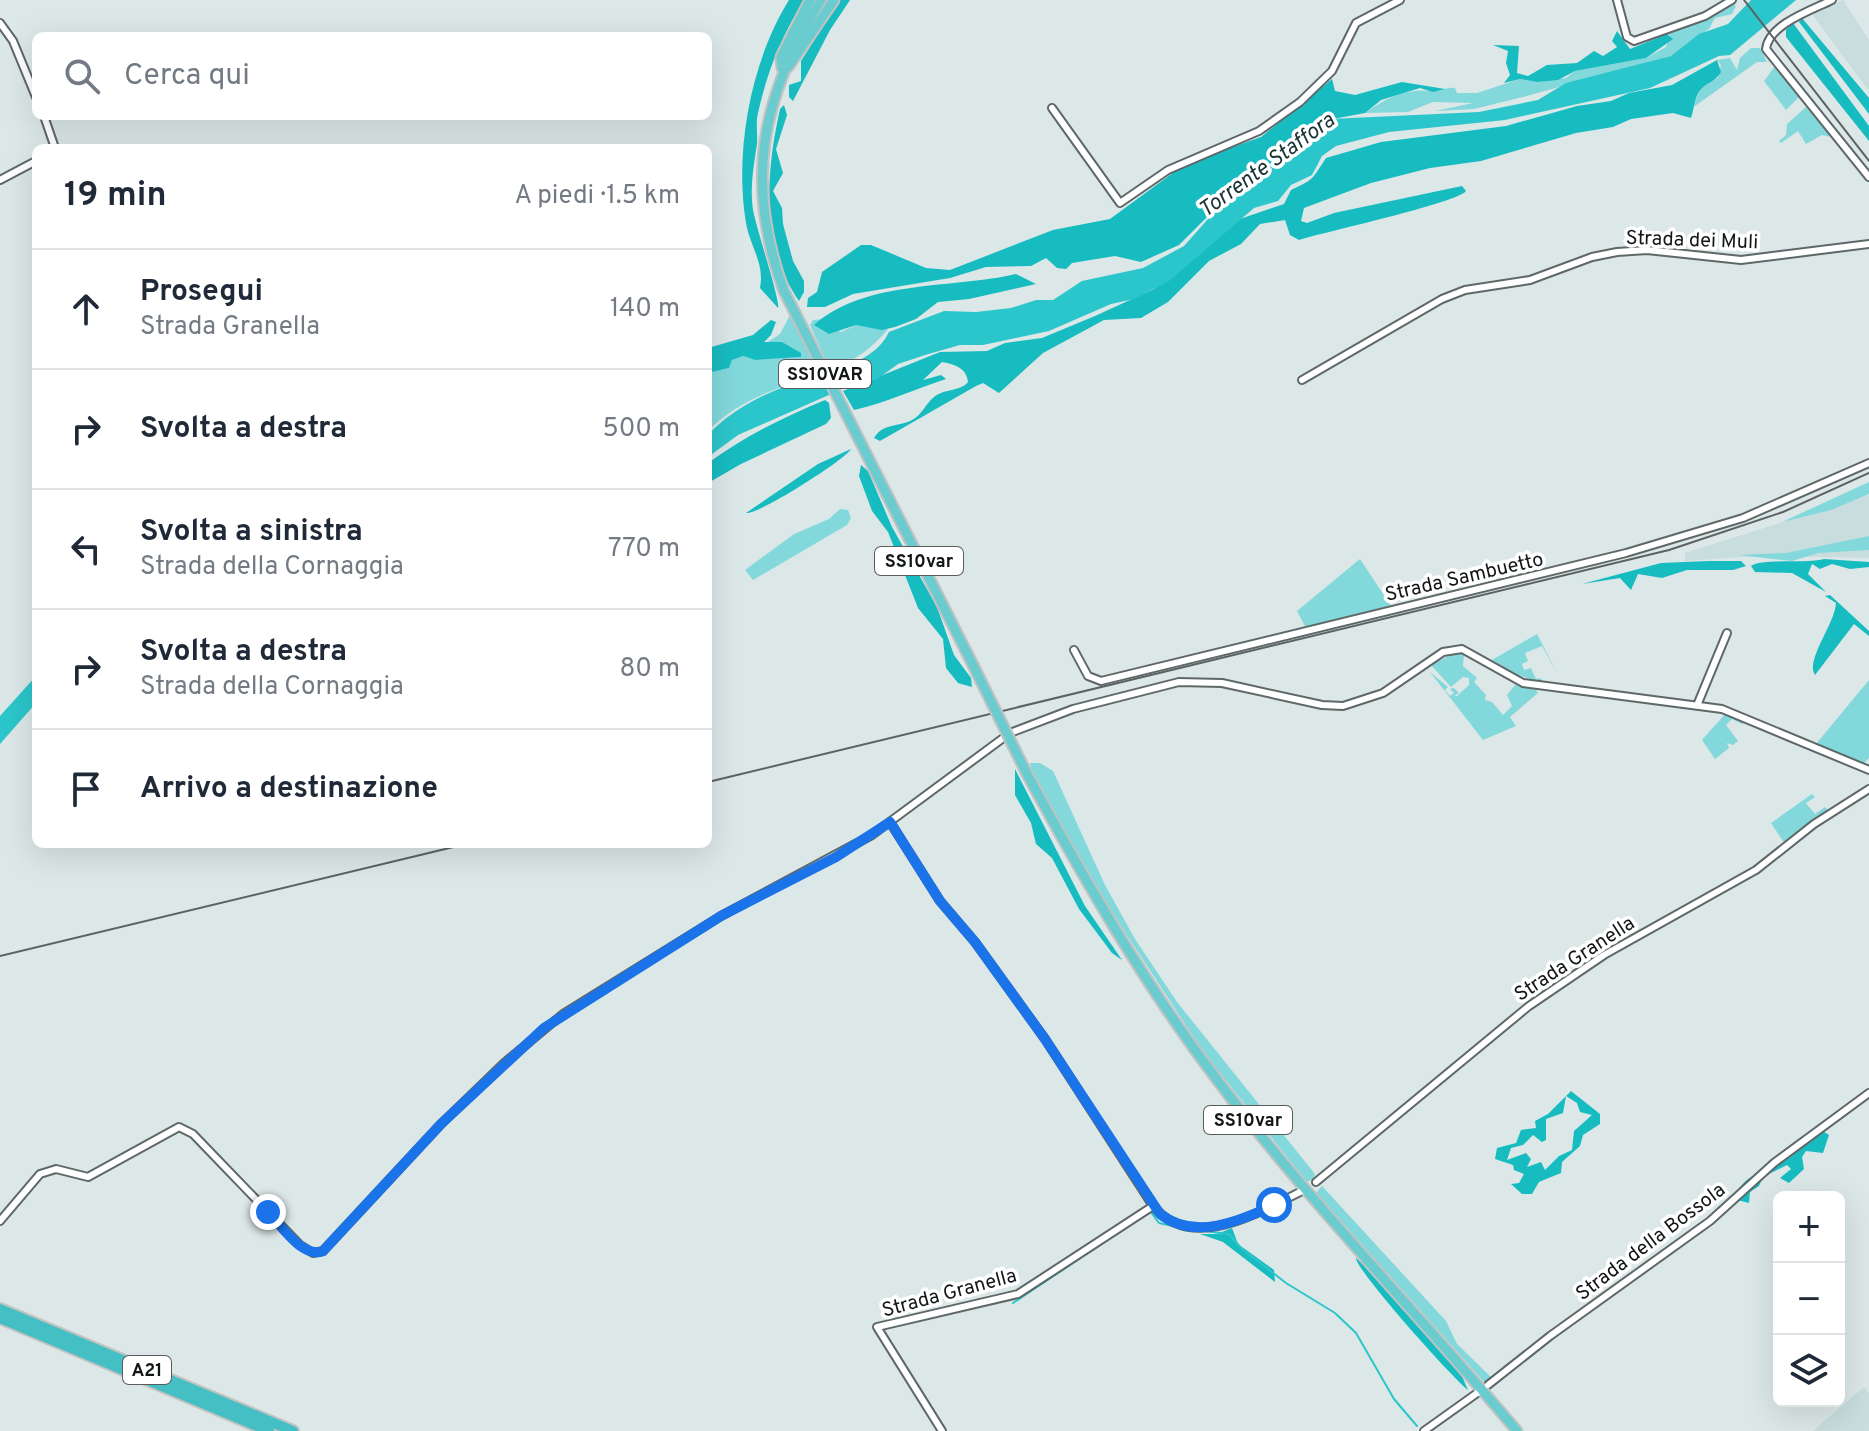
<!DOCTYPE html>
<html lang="it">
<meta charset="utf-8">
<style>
body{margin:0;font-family:Overpass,sans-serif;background:#f6f6f7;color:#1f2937}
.controls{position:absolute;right:24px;bottom:24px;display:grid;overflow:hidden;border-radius:12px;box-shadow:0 8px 32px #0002}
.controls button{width:72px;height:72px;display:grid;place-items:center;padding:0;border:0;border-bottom:2px solid #e0e1e3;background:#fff;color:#1f2937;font:40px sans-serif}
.stop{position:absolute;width:24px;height:24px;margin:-18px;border:6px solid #1a73e8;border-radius:50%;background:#fff}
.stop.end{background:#1a73e8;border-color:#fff;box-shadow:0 2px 8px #0008}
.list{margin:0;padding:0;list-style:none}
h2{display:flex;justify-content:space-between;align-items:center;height:104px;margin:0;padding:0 32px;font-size:34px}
h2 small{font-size:26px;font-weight:400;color:#747a83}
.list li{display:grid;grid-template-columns:52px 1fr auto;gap:24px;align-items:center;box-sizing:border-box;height:120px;padding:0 32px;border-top:2px solid #e0e1e3}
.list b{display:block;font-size:30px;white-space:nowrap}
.list p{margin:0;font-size:26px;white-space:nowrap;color:#747a83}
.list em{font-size:26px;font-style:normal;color:#747a83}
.icon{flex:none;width:44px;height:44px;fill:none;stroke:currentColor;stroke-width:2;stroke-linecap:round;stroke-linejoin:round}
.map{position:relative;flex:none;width:1869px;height:1431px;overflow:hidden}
.search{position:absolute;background:#fff;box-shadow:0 8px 32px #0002;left:32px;top:32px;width:680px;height:88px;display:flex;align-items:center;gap:20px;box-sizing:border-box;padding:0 28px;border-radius:12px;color:#747a83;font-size:30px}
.panel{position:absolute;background:#fff;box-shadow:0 8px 32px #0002;left:32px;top:144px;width:680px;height:704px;border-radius:12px}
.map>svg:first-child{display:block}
</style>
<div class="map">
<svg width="1869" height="1431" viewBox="0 0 1869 1431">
<rect width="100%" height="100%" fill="#dce7e7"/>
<g fill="#c8dddd">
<polygon points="1843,0 1869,40 1869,91 1812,14"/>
<polygon points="1869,495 1869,558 1759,556 1685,561 1685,553"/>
<polygon points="1864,1387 1869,1393 1869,1431 1813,1431"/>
</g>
<g fill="#83d8db">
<path d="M1733,4l3,2 -4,8 -17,4 -6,11 -38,27 -148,41 -49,12 -39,2 38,-8 -40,-1 -25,10 -43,1c21,-15 41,-25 66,-22 8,1 15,-4 24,-3l2,5h20l43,-14 17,3 29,-4 9,-7 71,-13 20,-11 4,-12 -3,-1z"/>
<polygon points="1751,48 1760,48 1767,62 1757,62 1692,108 1701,88 1718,78 1721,65 1717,60 1730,58 1737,70 1740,58"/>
<polygon points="1776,65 1800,96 1786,110 1764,81"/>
<polygon points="1806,107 1832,137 1822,135 1806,144 1798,131 1781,143 1779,141 1786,135 1787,124"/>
<path d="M790,315l25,47 2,12c-39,14 -79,26 -109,57v-58l21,-5 3,-8 11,-4 12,4 45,-3 -18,-15 -16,1 14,-9z"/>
<path d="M824,319l-6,2 23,11 15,-7 32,4c-14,17 -35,35 -59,39l-19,-43 3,-5z"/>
<polygon points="1869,482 1869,494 1831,510 1782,522"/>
<polygon points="840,509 848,510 851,518 847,525 753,580 745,570 794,534 829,519"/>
<polygon points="1869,536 1869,550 1818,553 1792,561 1739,555 1786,553"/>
<polygon points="1360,559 1391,606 1306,628 1297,611"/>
<polygon points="1537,634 1557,673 1542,646 1525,653 1528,661 1522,664 1524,670 1531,668 1536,679 1541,678 1543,683 1515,674 1492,660"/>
<polygon points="1453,654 1464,654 1463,666 1477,678 1474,682 1486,695 1485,700 1492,702 1503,715 1512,706 1507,695 1515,685 1536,690 1538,693 1510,717 1516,726 1483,740 1430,672 1448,687 1445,690 1450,696 1454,693 1450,689 1454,688 1459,693 1454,696 1457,696 1469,685 1469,678 1463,677 1451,687 1431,665"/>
<polygon points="1869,680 1869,758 1863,764 1816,744"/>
<polygon points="1726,713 1746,721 1742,724 1732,719 1726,725 1738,741 1733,745 1727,743 1729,748 1715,759 1702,740"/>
<path d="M1030,763h10l13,8 52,114 30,54 42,63 138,172 -2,5 -6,3 -103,-129 -125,-191c-11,-36 -42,-63 -49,-99z"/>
<polygon points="1812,794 1815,797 1806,803 1815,814 1825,807 1829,811 1785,844 1771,823"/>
<polygon points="1322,1186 1446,1321 1457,1344 1492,1378 1485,1383 1316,1193"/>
</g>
<g fill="#17bcc1" fill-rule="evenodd">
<path d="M789,0h15c-22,35 -37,72 -46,113 -3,12 1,24 -2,37 -3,20 -6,39 -3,60 3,17 28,93 25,98l-18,-20c5,-24 -10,-42 -14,-65 -12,-72 5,-162 43,-223z"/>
<polygon points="840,0 850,0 830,30 793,101 789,97 789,85 801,81 801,61"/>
<polygon points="1802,18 1869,98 1869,114 1799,22"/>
<polygon points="1793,23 1869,126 1869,141 1786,37 1786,30"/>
<polygon points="1617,31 1630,49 1667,34 1673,39 1646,58 1575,71 1558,80 1537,82 1520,79 1504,83 1510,75 1506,63 1508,51 1493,45 1519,46 1517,73 1528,76 1547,65 1577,63 1594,51 1603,56 1617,47 1612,41"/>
<path d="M1717,60l4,12c-6,10 -13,10 -20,17 -7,8 -7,21 -10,29l-18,-5 -42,6 -18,8 -37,6 -95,28 -51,7 -59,15 -67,25 -3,13 6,2 27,-10 128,-27 4,5c-9,12 -142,41 -167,49l-9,-5 -5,-15 -25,4 -19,20 -32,17 -41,41 -27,16 -37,2 -61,33 -44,40 -16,-10 -7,3 -96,55 -6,-3c9,-15 25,-11 38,-18 10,-5 14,-17 22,-23 11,-9 26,-5 34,-15 -1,-14 -14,-18 -26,-20l-19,18 18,-5 5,4c-29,9 -60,24 -92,31l-11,-19 97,-39 47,-1 18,-8 37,-5 53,-22 59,-27 86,-70 44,-15 7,-14c24,-11 21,-11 35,-32l55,-16 125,-16 71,-20 34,-5 18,-8 43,-8z"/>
<polygon points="1332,79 1335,91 1355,95 1402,82 1445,89 1433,92 1420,88 1381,100 1365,113 1322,121 1292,156 1257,176 1209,215 1179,245 1141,262 1115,256 1072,263 1066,269 1057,268 1046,258 1031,266 986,267 950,278 853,294 825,307 807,307 808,298 817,292 822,272 861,245 871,245 926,268 950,270 1053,230 1110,219 1185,164 1261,137"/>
<path d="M784,105l3,10 -11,34 7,24 -10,18 9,17 1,16 10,37 11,20v11l-5,9c-39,-56 -33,-129 -19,-192z"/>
<path d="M1016,274l20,10 -67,15 -31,3 -22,17 -21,8 -13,3 -26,-5 -27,9 -15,-9c52,-46 139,-36 202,-51z"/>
<polygon points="771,320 776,322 771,335 764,342 782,342 801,353 801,357 755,360 743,356 732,360 729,368 708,373 708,348 753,335"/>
<path d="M825,400l4,3 2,15 -5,6 -85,40 -33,19v-20c37,-27 76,-46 117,-63z"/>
<path d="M851,449c-6,11 -95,67 -105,64l72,-49z"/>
<polygon points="861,465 868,471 892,527 937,607 954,655 971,678 972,687 958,683 946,668 943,639 918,608 888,532 872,511 859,476"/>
<path d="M1824,559l45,3v5l-19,2 -18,-5 -12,5 -8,-5 -4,10 18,18 -34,-19 -37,-1 -4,-6c11,-8 54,-2 73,-7z"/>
<polygon points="1708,561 1741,561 1746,566 1733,570 1687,570 1662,578 1638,574 1631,590 1620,578 1582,584 1661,563"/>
<path d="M1830,595l39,36v5l-15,-12 -39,51c-10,-15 20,-51 21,-72l-11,-7z"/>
<polygon points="1015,769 1085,906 1122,960 1112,953 1079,909 1052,858 1036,844 1031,823 1015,795"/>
<path d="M1571,1091l29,23v10l-17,11 -3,11 -18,16 -1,11 -22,9 -7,12h-10l-11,-10 8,-1 5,-9 -10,-4 -1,-5 -18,-6 2,-11 19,-5 5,-13 15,-2 -1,-7 13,-7zM1566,1096l11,7 3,9 12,3 -18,16 -2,19 -13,6 -14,14 -4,-8 -14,5 4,-8 -5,-6 -19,7 4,-12 12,-3 10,-10 9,7 4,-2v-21l17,-6z"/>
<path d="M1818,1128l11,7 -6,18 -17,-2 -4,6 2,12 -15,14 -9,-5 11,-9 -4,-4 -24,12 -4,9 -9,6 -1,11 -12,-3c-2,-25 39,-32 56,-45 10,-8 13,-21 25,-27z"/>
<polygon points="1232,1228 1238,1244 1274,1270 1275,1282 1223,1242 1200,1234 1217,1234"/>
<path d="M1356,1258l27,25 78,91 7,16c-15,-11 -113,-121 -112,-132z"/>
</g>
<g fill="#2bc6cb">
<path d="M1751,0h45l-66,55 -11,1 -69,32 -145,32 -116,12 -53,14 -14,10 -10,19 -21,10 -13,16 -24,7 -85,73 -35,18 -23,5 -62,27 -66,14h-23l-35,10 -27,9 -22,16 -11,-1 -127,56 -30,22v-22c18,-20 47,-37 73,-47 33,-12 92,-21 108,-56l55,-21 32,1 35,-4 25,-8h17l29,-19 61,-13 41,-22 32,-36 23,-14 21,-22 33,-16 27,-33 10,-6 149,-7 59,-12 28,-17 105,-27 28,-22 29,-10z"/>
<polygon points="36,676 36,703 0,744 0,716"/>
</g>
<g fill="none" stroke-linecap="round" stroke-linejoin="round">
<g stroke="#2bc6cb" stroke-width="2">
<polyline points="1150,1211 1159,1223 1182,1228"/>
<polyline points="1188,1229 1229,1234 1241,1248 1286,1283 1335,1313 1356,1333 1394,1399 1417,1426"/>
<polyline points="1013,1303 1145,1215"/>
</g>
<g stroke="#5f6869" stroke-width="10">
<g id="minor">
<polyline points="1617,0 1627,37 1634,41 1705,16 1732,0"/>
<path d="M1832,0c-20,10 -63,24 -66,49l103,128"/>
<polyline points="0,23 13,41 36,97"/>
<polyline points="1052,108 1120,203 1168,170 1259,131 1300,102 1332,71 1356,23 1400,0"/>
<polyline points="44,116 55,148"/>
<polyline points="0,180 36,161"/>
<polyline points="1302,380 1442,299 1465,290 1530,280 1592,257 1617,252 1647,250 1741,260 1869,244"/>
<polyline points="1074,650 1088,676 1101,681 1626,553 1743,518 1869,463"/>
<polyline points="1698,703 1727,633"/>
<polyline points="890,822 940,901 975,942 1045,1039 1153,1206"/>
<polyline points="1316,1182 1529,1006 1604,955 1756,870 1814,824 1869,789"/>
<polyline points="0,1221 40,1174 56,1169 88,1177 179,1127 193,1134 300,1245 313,1253 323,1251 441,1124 504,1063 563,1014 721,916 872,835 1010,733 1073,709 1179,682 1222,683 1322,705 1343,706 1383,693 1443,652 1462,649 1523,683 1722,709 1869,770"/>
<polyline points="1488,1385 1550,1336 1710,1221 1774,1163 1869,1093"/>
<path d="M942,1431l-65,-104 141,-33 135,-88c40,48 108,5 151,-16"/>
<polyline points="1424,1431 1480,1391"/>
</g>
</g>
<g stroke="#c2c2c3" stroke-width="13">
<g id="trunk">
<path d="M821,0c-60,97 -77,182 -37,291l189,374"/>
<polyline points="788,67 834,0"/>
<polyline points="782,68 781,57 810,0"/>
<path d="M1027,774c57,105 116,208 188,303 93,124 202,235 302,354"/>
</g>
</g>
<g stroke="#c2c2c3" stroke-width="14">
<g id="motorway">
<polyline points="0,1309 293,1431"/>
<polyline points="0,1318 269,1431"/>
</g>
</g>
<use href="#minor" stroke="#fff" stroke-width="6"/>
<use href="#trunk" stroke="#6acccf" stroke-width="9"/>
<use href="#motorway" stroke="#44bfc3" stroke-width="10"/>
<g stroke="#5c6262" stroke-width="2">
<polyline points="1744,0 1869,161"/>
<polyline points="708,782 1669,550 1783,512 1869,473"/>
<polyline points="0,956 466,844"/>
</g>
<g stroke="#c2c2c3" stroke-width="13" stroke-linecap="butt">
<polyline id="trunk-bridge" points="973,665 1027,774"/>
</g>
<use href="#trunk-bridge" stroke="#6acccf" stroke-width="9"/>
</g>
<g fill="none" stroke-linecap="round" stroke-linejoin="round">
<path stroke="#1a73e8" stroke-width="10" d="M268,1212c13,13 34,47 55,39l118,-127 103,-96 177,-112 115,-59 54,-35 50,79 35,41 70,97 115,175c35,27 79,7 114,-9"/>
</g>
<g text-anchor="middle" stroke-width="7" stroke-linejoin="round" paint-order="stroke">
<g fill="#fff" stroke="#5a5c5d" stroke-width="2">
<rect x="779" y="360" width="92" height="28" rx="6"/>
<rect x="875" y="547" width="88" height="28" rx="6"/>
<rect x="1204" y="1106" width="88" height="28" rx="6"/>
<rect x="123" y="1356" width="48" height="28" rx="6"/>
</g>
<g font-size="18" font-weight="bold" fill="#131617">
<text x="825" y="380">SS10VAR</text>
<text x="919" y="567">SS10var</text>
<text x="1248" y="1126">SS10var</text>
<text x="147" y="1376">A21</text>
</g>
<g font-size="20" fill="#131617" stroke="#fff">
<text transform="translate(1692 239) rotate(2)" y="7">Strada dei Muli</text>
<text transform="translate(1464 576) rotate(-13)" y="7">Strada Sambuetto</text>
<text transform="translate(1574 958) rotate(-33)" y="7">Strada Granella</text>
<text transform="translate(1650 1241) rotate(-37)" y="7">Strada della Bossola</text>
<text transform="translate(949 1292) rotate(-15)" y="7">Strada Granella</text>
</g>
<g font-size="22" font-style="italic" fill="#1a3233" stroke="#fff">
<text transform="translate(1266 164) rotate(-36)" y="8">Torrente Staffora</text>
</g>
</g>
</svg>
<div class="controls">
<button>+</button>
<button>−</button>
<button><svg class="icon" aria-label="layers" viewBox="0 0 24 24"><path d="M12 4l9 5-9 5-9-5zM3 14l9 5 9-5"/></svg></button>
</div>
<div class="stop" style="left:1274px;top:1205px"></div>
<div class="stop end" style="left:268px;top:1212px"></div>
<div class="search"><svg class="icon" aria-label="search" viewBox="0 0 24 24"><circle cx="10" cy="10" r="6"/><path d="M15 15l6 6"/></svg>Cerca qui</div>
<section class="panel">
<h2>19 min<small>A piedi · 1.5 km</small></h2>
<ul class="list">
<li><svg class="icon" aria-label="ahead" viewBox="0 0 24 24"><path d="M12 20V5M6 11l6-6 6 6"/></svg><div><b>Prosegui</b><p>Strada Granella</p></div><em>140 m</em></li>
<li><svg class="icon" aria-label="right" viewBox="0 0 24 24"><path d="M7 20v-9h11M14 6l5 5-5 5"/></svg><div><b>Svolta a destra</b></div><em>500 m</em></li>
<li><svg class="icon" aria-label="left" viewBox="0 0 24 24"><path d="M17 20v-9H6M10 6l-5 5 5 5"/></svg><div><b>Svolta a sinistra</b><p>Strada della Cornaggia</p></div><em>770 m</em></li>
<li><svg class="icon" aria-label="right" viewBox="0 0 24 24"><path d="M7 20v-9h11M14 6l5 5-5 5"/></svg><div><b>Svolta a destra</b><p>Strada della Cornaggia</p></div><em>80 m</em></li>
<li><svg class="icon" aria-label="arrive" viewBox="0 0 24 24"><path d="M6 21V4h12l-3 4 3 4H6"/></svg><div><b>Arrivo a destinazione</b></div></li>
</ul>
</section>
</div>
